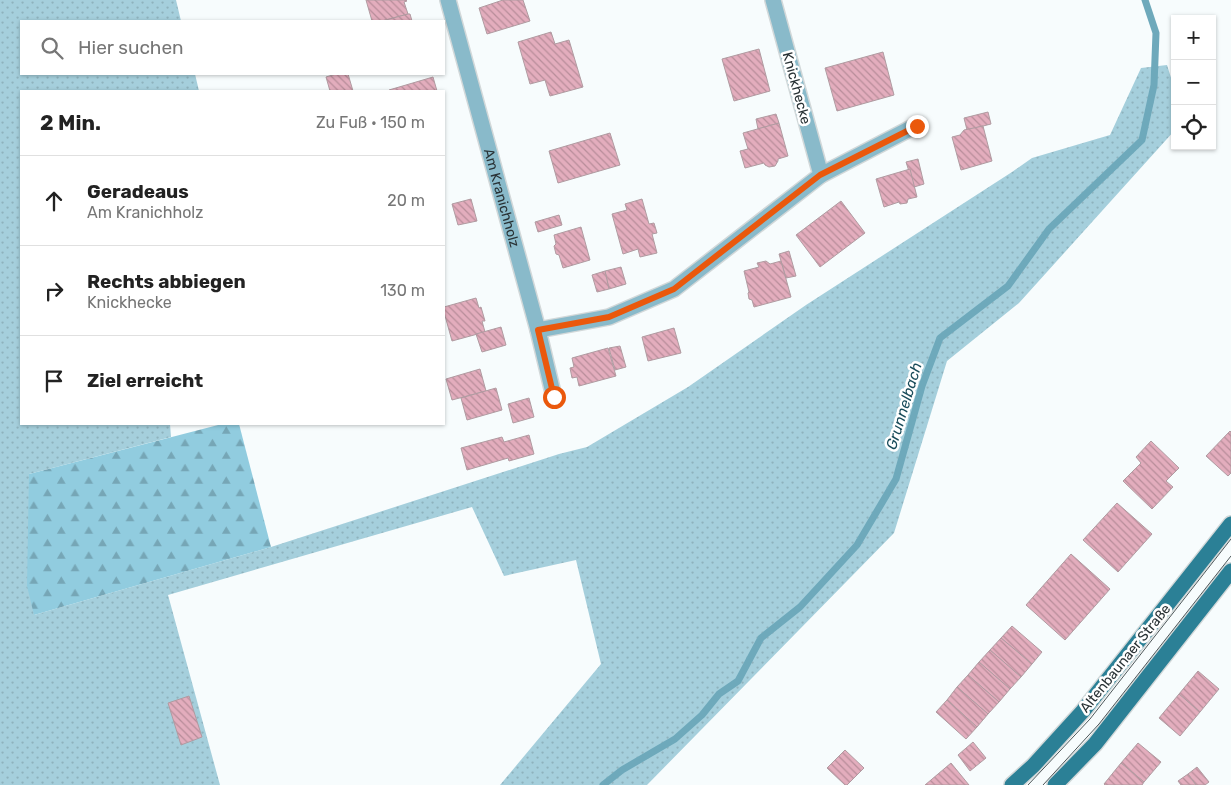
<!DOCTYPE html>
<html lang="de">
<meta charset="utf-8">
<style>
body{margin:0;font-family:Rubik,sans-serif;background:#f2f2f2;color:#222}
.controls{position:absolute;right:15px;top:15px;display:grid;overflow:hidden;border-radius:0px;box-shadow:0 1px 4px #0004}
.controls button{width:45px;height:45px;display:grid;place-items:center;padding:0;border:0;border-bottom:1px solid #e0e0e0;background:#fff;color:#222;font:25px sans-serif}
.stop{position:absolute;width:15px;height:15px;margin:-11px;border:4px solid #ea580c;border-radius:50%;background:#fff}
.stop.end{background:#ea580c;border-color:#fff;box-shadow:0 1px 5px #0008}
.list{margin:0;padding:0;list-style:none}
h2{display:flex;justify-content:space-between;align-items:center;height:65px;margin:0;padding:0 20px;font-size:21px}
h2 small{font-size:16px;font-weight:400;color:#767676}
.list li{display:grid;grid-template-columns:32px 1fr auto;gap:15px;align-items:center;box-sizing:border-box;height:90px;padding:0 20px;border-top:1px solid #e0e0e0}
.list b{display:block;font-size:19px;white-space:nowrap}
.list p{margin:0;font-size:16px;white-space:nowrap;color:#767676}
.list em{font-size:16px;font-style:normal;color:#767676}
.icon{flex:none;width:28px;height:28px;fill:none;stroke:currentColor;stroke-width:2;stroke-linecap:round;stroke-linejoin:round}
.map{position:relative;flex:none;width:1231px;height:785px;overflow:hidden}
.search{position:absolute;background:#fff;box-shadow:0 1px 4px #0004;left:20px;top:20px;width:425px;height:55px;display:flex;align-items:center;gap:12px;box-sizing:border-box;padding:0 18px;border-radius:0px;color:#767676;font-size:19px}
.panel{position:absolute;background:#fff;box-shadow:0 1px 4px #0004;left:20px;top:90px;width:425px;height:335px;border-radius:0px}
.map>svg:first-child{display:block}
</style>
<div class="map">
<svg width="1231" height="785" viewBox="0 0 1231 785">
<defs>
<pattern id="grass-dots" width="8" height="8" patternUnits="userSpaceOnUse" patternTransform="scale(1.25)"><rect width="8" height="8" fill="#a5cfdc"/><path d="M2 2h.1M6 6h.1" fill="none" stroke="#8eb2bd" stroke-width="1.8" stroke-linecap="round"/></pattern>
<pattern id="forest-firs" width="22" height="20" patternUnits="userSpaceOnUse" patternTransform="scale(1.25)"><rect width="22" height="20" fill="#91ccdf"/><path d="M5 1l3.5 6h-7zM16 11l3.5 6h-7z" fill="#76a6b6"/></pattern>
<pattern id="building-back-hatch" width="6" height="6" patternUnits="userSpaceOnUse" patternTransform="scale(1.25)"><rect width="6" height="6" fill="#e3adbd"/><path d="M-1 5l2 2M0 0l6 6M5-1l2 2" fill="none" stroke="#b88d9a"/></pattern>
</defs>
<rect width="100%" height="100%" fill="#f7fcfd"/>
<polygon fill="url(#grass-dots)" points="0,0 176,0 181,21 21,21 21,74 195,74 199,91 21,91 21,424 170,424 171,437 29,474 34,615 271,547 559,454 587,447 688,387 806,305 1012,172 1032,158 1110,135 1141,68 1167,65 1173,84 1175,130 1019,303 947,361 894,533 647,785 500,785 601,664 576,560 504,576 472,507 168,595 220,785 0,785"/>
<polygon fill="url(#forest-firs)" points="222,424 239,424 271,547 34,615 27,586 29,474"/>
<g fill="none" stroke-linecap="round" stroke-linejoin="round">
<polyline stroke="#6ea9bb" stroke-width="7" points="603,785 622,770 675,739 702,715 719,694 738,681 761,638 800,607 857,545 896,479 922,386 940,338 1008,286 1049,229 1142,140 1154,85 1156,33 1145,0"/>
</g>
<g fill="url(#building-back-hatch)" stroke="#b09ba1">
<polygon points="366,0 406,0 407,1 404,2 408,14 382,21 372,21"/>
<polygon points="503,0 523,0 530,21 487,34 479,8"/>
<polygon points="408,14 410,14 412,21 382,21"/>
<polygon points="551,32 555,44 569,40 583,87 550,96 545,80 530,84 518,42"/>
<polygon points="759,49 770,91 734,101 722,59"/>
<polygon points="883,52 894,95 837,111 825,68"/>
<polygon points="336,74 348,74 353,91 330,91 326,77"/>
<polygon points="433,77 437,91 390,91 389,90"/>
<polygon points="988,112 991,124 967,130 964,118"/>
<polygon points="776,114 779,123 758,129 756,119"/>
<polygon points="779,123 788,156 778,159 778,161 775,166 769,167 765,165 764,163 745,168 740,151 748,149 743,133"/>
<polygon points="983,126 992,161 961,170 952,137 960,135 964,130"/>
<polygon points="610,133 620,165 558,183 549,151"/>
<polygon points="918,159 924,184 914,187 906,162"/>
<polygon points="910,169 917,197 908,199 907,203 900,204 899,202 884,207 876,179"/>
<polygon points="471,199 477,221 458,225 452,204"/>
<polygon points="642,199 649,224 654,223 657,233 652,234 657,253 640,257 638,249 623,254 612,214 627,210 625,204"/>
<polygon points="841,201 865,233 820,267 796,235"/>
<polygon points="559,215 562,225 538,232 535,222"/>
<polygon points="581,227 590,260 563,268 559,255 556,254 554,246 556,244 554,235"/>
<polygon points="789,251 796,276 786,278 779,254"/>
<polygon points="766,261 770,264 781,261 791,297 754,307 752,300 749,299 748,293 749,292 744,271 759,267 757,263"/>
<polygon points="621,267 626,284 609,289 605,271"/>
<polygon points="605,271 609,289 597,292 592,275"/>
<polygon points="476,298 479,308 481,307 485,321 482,321 485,332 452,341 444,312 444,307"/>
<polygon points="501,327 506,345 482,352 476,334"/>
<polygon points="674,328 681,353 648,361 642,337"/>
<polygon points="620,346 626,367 615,370 609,348"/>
<polygon points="608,348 616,376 579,386 577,377 572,378 570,368 574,367 572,358"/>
<polygon points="480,369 486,391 452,400 446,379"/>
<polygon points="496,388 502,410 467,420 461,398"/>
<polygon points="529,398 534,417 513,423 508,404"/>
<polygon points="1230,431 1231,432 1231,473 1228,476 1206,456"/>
<polygon points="529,435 534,454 509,461 508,458 467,470 461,448 502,437 504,442"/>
<polygon points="1151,441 1179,468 1166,481 1173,487 1152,509 1123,481 1141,463 1136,457"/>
<polygon points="1117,503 1152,534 1118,572 1083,540"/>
<polygon points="1071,554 1110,589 1065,640 1026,605"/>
<polygon points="1012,626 1042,652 1032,664 1001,638"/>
<polygon points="1001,638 1032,664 1021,677 990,650"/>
<polygon points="990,650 1021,677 1010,689 979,662"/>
<polygon points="979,662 1010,689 999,702 968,675"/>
<polygon points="1198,671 1219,689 1200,712 1179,694"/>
<polygon points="968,675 999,702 988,714 957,687"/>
<polygon points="957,687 988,714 977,727 947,700"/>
<polygon points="1179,694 1200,712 1180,736 1159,718"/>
<polygon points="189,696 202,737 181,745 168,703"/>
<polygon points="947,700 977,727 966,739 936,712"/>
<polygon points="973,742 986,758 970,771 958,755"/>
<polygon points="1138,743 1161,762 1144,782 1121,763"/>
<polygon points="845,750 864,768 847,785 845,785 827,768"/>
<polygon points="951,763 969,785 925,785"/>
<polygon points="1121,763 1144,782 1142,785 1105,785 1104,784"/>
<polygon points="1197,767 1209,782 1205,785 1196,785 1188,774"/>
<polygon points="1188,774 1196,785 1181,785 1178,781"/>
</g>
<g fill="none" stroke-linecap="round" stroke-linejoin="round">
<g stroke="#d2d8d9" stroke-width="18">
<g id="minor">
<path id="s1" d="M448,0l90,330 16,67"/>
<polyline points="821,175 917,125"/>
<polyline points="538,330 609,317 674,289 821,175 773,0"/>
</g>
</g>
<g stroke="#d2d8d9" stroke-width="18">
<g id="major">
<polyline points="1012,785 1033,766 1083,711 1231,524"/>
<polyline points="1055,785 1095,744 1231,571"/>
</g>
</g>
<use href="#minor" stroke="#89baca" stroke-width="15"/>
<use href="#major" stroke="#2b8096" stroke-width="15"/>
<g stroke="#4e5759" stroke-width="1">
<polyline points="1028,785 1090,719 1231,539"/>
<polyline points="1043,785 1099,724 1231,556"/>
</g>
</g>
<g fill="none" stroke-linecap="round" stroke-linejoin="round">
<polyline stroke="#ea580c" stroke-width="6" points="554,397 538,330 609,317 674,289 820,175 917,126"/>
</g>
<g text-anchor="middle" stroke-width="5" stroke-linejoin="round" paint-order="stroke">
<g font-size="14" fill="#293235" stroke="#fff">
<text transform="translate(797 88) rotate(75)" y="5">Knickhecke</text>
<text dy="5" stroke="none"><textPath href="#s1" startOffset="205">Am Kranichholz</textPath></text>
<text transform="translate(1125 658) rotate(-51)" y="5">Altenbaunaer Straße</text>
</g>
<g font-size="15" font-style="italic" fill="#1a4c5a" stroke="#fff">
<text transform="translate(904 406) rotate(-73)" y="5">Grunnelbach</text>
</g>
</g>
</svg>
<div class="controls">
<button>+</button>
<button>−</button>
<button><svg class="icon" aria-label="locate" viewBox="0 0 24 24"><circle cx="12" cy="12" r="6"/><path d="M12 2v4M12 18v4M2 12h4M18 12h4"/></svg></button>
</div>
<div class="stop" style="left:554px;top:397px"></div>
<div class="stop end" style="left:917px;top:126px"></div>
<div class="search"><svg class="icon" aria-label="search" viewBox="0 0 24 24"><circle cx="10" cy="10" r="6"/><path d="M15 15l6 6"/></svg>Hier suchen</div>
<section class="panel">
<h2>2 Min.<small>Zu Fuß · 150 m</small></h2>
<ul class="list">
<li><svg class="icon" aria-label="ahead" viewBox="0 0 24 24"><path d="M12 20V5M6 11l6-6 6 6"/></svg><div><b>Geradeaus</b><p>Am Kranichholz</p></div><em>20 m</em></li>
<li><svg class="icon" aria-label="right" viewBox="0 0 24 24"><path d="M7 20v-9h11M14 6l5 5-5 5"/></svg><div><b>Rechts abbiegen</b><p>Knickhecke</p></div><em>130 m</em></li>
<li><svg class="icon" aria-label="arrive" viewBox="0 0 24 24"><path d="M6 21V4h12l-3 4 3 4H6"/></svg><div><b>Ziel erreicht</b></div></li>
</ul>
</section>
</div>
